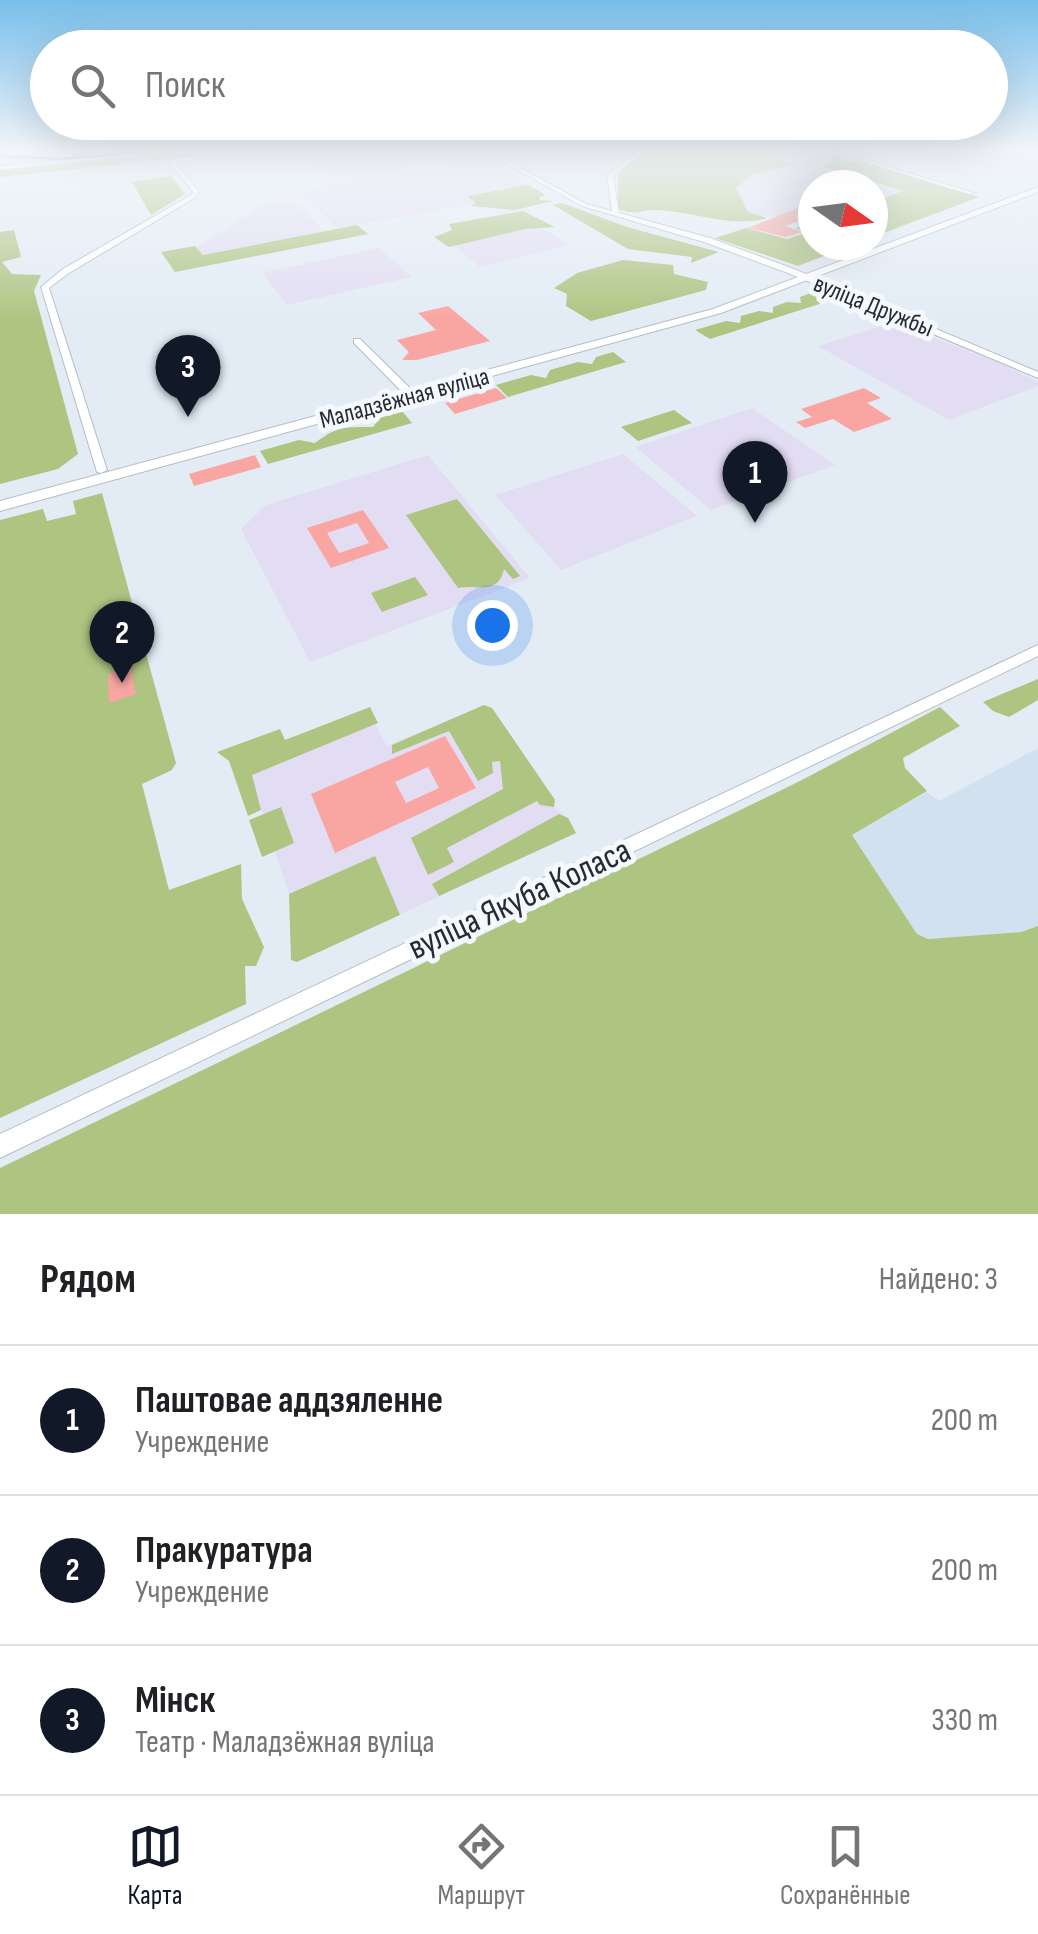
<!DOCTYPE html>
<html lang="ru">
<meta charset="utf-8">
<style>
body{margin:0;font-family:"Sofia Sans Condensed",sans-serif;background:#f2f2f2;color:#202124}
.compass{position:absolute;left:798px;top:170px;width:90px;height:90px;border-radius:50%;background:#fff;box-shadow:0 10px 40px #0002;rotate:104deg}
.you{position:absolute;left:492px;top:625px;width:35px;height:35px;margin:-25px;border:8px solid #fff;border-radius:50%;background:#1a73e8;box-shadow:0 0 0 15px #1a73e833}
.badge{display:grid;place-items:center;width:65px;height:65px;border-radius:50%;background:#111827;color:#fff;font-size:32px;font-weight:700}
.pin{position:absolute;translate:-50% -82px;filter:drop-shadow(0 2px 5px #0008)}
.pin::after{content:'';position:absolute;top:52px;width:35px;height:30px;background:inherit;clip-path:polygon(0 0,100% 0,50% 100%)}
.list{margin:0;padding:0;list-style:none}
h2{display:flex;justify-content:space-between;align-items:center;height:130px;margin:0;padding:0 40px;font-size:42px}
h2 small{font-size:32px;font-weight:400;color:#757577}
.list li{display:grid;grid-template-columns:65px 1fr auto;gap:30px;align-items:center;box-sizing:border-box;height:150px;padding:0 40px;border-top:2px solid #e0e0e0}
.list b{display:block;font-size:38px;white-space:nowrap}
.list p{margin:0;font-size:32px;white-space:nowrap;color:#757577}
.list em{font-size:32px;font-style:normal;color:#757577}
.icon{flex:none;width:55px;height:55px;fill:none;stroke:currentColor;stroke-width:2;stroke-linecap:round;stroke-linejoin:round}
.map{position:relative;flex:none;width:1038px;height:1214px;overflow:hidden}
.search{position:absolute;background:#fff;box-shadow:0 10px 40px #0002;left:30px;right:30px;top:30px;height:110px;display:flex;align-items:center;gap:25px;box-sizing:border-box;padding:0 35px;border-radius:55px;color:#757577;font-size:38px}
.sheet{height:580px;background:#fff}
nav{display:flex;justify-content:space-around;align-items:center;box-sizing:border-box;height:140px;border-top:2px solid #e0e0e0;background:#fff;font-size:28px;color:#757577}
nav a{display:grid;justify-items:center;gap:5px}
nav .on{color:#111827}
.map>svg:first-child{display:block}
</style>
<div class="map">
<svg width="1038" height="1214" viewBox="0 0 1038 1214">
<rect width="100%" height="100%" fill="#e3ecf5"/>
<polygon fill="#d2e1f0" points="1038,748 1038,926 1021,932 928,939 917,934 852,835 927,792 939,801"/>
<g fill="#e3ddf3">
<polygon points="387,151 413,167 355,176 325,170 312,161"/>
<polygon points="932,151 998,151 1038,163 1011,172"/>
<polygon points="486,160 540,192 337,228 298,191"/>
<polygon points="792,164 820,174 831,171 903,192 873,202 873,185 813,185 813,222 802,226 774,216 745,215 725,183"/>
<polygon points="292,200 324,231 202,255 197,247 262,205"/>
<polygon points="525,217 569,245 480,267 441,235"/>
<polygon points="379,248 412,277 287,305 262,273"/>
<polygon points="895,322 1001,364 1038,382 1038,386 949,420 818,346"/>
<polygon points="752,408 835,465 711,510 635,447"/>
<polygon points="623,454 697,516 561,570 495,495"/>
<polygon points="428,455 530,578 310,662 241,529 266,505"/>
<polygon points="484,705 492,708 555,800 554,807 568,818 576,833 297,962 291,960 289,894 246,765 371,717 387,746"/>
</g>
<g fill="#aec481">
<polygon points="187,151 245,151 0,177 0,169"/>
<path d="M648,151h148l-22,5 18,8 -40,11 -16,13 12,24 19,6c-37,11 -72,-7 -112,-8 -18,0 -15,6 -37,-1v-37z"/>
<polygon points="831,154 844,158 838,161 866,162 979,197 873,237 873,202 904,191 821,166 837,162 823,156"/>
<polygon points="171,176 185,194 151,215 132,182"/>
<polygon points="528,185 546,195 539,197 540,200 553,201 515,210 470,206 476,203 467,196"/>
<polygon points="562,203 627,227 719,252 691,263 692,257 628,249 553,205"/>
<polygon points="523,211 555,227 525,229 449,247 434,237 452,230 449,224"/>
<polygon points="813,222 813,245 852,245 798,266 715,238 746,228 787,239 806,233 795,228"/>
<polygon points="357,225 368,234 175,272 161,252 195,246 203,255"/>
<polygon points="14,230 21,257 2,262 12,274 41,275 34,291 78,454 58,469 0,484 0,232"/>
<polygon points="623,260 673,265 674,274 708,282 706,290 591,321 566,306 567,294 554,288 577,273"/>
<polygon points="819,290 838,298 710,339 695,330 726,321 740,323 741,316 759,311 773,313 773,307 787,302 801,303 800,297"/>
<polygon points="613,352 626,362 508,397 496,385 531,375 546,378 550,370 578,362 592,364 596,357"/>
<polygon points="674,410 692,423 638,441 621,427"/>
<path d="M402,411l10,12 -144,41 -8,-13 39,-11 16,3c22,-17 30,-16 58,-16l7,-9z"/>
<polygon points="102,493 176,763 172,770 142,784 169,890 241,864 242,899 264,947 256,966 245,966 246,1004 0,1118 0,520 43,509 47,521 76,514 73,501"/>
<path d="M457,499l63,77 -7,3 -9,-10c-6,27 -27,15 -46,19l-52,-73z"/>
<polygon points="415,577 428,595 382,612 371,593"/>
<polygon points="1038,679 1038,700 1009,717 993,711 983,702"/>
<polygon points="484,705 492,708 555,800 554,807 540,805 537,801 447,848 454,862 428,875 411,838 503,789 500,761 492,762 493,773 478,781 449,731 392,754 392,745"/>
<polygon points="370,707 378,723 252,775 261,810 248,816 229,761 217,752 280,729 285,740"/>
<polygon points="940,707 960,726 903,758 905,768 927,791 852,835 917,934 928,939 1021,932 1038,926 1038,1214 0,1214 0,1168 800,781"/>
<polygon points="281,807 294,843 262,857 249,820"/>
<polygon points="559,814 568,818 576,833 439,896 432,884"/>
<polygon points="375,856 400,915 297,962 291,960 289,894"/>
</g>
<g fill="#f9a6a3" fill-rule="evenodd">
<polygon points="803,206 813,209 813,216 785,226 802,232 786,237 748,228"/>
<polygon points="448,306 490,341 417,360 402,360 409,352 397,340 436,330 418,313"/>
<polygon points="496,388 507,398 455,414 445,403"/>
<polygon points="864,388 881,398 867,403 892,419 854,432 833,419 805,428 796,422 812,417 801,409"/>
<polygon points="255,455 261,467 194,486 189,474"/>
<path d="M363,510l26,38 -58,20 -24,-40zM357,523l12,20 -30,10 -12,-20z"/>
<polygon points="495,602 518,633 494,643 471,611"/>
<polygon points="130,666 136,694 109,703 108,674"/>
<path d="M445,736l31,52 -141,65 -24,-59zM428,767l11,21 -33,15 -11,-21z"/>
</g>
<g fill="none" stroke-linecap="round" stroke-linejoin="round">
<g stroke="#b3bcc5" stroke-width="2">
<g id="minor">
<polygon points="242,151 255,151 175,162 199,192 196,197 69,273 49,288 107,470 101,473 97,472 41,287 63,269 191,195 193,192 169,160"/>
<polygon points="484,151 490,151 586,204 612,211 607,175 639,151 645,151 613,176 619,213 710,238 794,269 1038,372 1038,378 788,273 704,242 582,206"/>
<polygon points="829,151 837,151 974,193 969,194"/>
<polygon points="354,339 360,339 415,393 415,397 407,397 354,343"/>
<polygon points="1038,645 1038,656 0,1158 0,1134"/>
</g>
</g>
<g stroke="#b3bcc5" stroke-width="2">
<g id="major">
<polygon points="160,151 182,151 0,170 0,166"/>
<polygon points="1038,187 1038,192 721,313 0,511 0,501 713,309"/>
</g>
</g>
<use href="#minor" fill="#fff" fill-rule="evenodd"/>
<use href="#major" fill="#fff" fill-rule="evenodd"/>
<polyline stroke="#60656a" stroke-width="2.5" points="0,156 59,159 152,151"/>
</g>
<linearGradient id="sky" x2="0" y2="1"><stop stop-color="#78beea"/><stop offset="0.47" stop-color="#f2f6fa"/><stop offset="1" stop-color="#f2f6fa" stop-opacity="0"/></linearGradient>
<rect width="1038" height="320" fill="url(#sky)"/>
<g text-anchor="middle" stroke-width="10" stroke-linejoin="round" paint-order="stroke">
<g font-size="25" fill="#282b2f" stroke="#f3f9fe">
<text transform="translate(874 305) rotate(22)" y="9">вуліца Дружбы</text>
<text transform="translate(404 397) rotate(-15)" y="9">Маладзёжная вуліца</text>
</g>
<g font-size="35" fill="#282b2f" stroke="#f3f9fe">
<text transform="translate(519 898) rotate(-25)" y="12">вуліца Якуба Коласа</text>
</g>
</g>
</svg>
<svg class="compass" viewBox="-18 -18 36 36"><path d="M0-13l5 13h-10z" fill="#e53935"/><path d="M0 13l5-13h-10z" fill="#757577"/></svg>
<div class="you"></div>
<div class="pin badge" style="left:755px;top:523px">1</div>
<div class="pin badge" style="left:122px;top:683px">2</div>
<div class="pin badge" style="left:188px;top:417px">3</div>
<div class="search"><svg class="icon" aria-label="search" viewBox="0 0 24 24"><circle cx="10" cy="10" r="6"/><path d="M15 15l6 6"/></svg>Поиск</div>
</div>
<section class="sheet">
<h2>Рядом<small>Найдено: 3</small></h2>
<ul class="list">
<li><span class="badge">1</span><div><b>Паштовае аддзяленне</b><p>Учреждение</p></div><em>200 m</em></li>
<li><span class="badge">2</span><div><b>Пракуратура</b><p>Учреждение</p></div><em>200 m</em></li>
<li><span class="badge">3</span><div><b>Мінск</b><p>Театр · Маладзёжная вуліца</p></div><em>330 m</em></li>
</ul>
</section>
<nav>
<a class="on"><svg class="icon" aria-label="map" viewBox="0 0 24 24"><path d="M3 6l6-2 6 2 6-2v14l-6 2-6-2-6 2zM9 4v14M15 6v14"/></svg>Карта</a>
<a><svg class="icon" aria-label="directions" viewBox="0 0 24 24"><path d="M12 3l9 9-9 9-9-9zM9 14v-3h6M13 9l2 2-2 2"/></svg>Маршрут</a>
<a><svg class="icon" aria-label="saved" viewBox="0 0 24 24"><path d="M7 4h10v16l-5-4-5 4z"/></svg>Сохранённые</a>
</nav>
